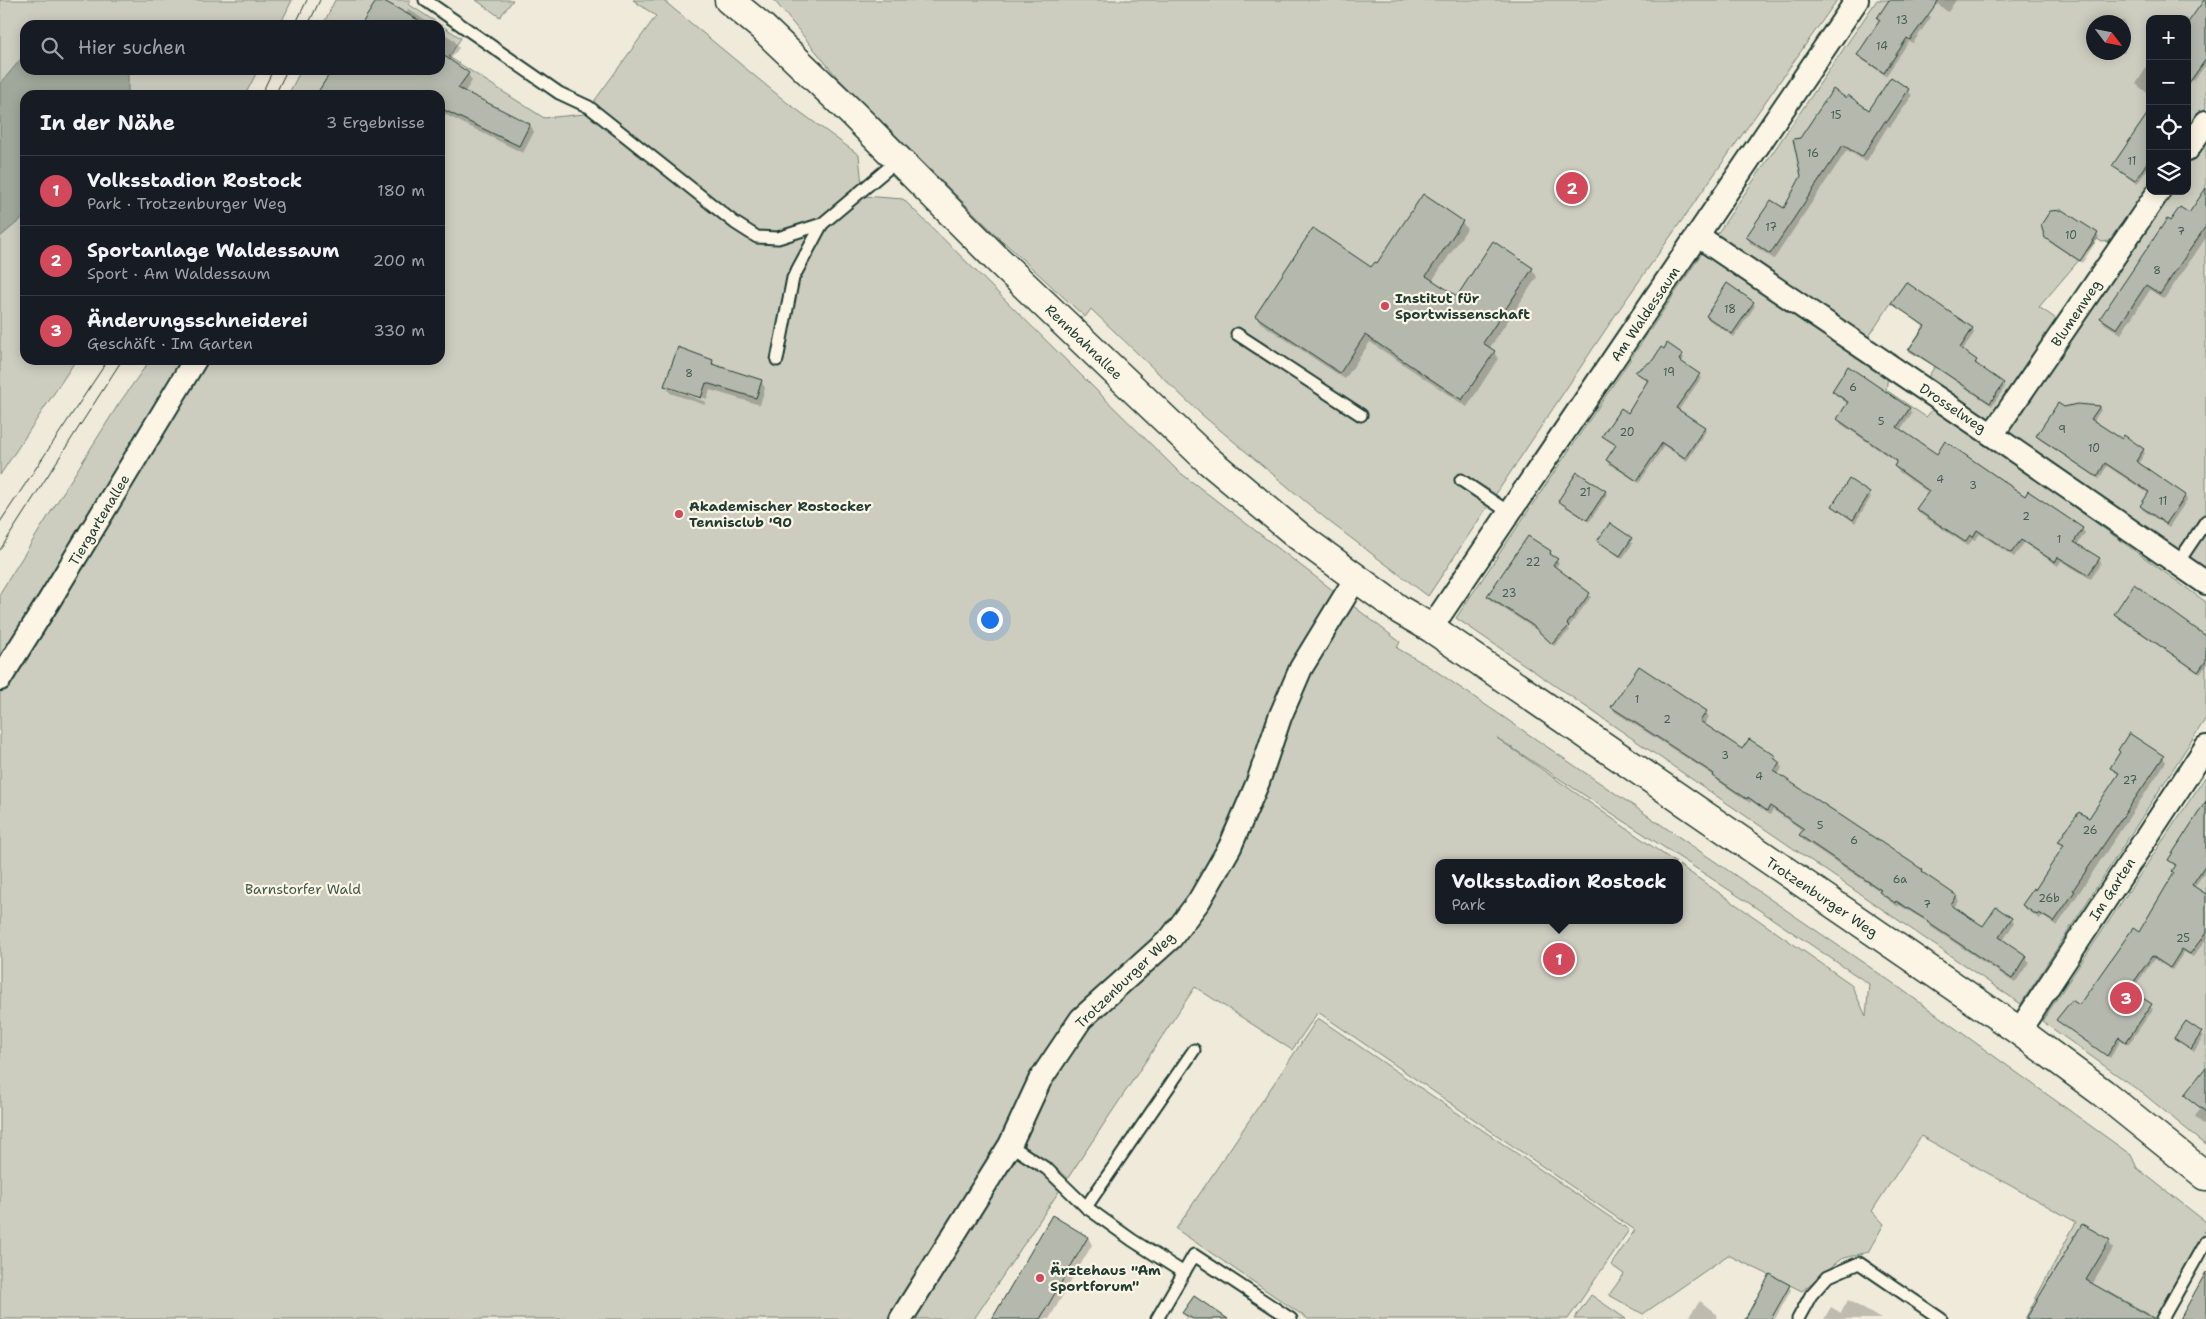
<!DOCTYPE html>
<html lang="de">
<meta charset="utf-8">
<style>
body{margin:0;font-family:"Shantell Sans",sans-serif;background:#20242c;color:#f1f3f6}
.controls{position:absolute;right:15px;top:15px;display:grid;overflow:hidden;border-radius:10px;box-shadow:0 2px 12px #0003}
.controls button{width:45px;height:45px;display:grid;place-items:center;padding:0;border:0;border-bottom:1px solid #363941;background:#171b24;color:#f1f3f6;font:25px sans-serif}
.compass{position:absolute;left:2086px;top:15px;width:45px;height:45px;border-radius:50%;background:#171b24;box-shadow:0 2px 12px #0003;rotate:122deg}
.you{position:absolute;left:989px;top:619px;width:18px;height:18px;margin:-12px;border:4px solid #fff;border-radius:50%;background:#1a73e8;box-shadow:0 0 0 8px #1a73e833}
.badge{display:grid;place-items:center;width:32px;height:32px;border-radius:50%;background:#d1495b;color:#fff;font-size:16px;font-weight:700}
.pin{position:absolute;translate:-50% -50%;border:2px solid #fff;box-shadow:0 1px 5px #0006}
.popup{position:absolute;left:1435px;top:859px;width:248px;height:65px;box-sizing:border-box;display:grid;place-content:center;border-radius:10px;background:#171b24;filter:drop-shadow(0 1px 4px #0005);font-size:16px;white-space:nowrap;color:#9ea1a6}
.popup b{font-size:19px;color:#f1f3f6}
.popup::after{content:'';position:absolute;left:50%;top:100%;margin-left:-10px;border:10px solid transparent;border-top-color:#171b24}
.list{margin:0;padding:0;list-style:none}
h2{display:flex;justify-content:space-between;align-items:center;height:65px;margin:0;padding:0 20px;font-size:21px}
h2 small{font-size:16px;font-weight:400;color:#9ea1a6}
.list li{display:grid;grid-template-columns:32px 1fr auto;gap:15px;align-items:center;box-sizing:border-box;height:70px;padding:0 20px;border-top:1px solid #363941}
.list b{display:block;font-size:19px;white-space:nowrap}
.list p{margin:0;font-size:16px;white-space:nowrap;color:#9ea1a6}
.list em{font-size:16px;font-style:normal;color:#9ea1a6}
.icon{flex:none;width:28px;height:28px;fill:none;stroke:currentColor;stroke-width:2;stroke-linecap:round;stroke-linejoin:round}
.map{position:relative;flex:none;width:2206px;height:1319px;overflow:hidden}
.search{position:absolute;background:#171b24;box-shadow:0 2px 12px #0003;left:20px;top:20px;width:425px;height:55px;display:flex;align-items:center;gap:12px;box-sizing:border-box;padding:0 18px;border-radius:15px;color:#9ea1a6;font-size:19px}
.panel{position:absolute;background:#171b24;box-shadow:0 2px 12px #0003;left:20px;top:90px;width:425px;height:275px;border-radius:15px}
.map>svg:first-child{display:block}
</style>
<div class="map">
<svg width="2206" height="1319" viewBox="0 0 2206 1319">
<rect width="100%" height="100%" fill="#efeada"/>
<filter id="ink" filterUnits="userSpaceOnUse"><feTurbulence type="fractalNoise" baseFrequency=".02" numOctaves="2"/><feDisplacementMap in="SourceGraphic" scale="10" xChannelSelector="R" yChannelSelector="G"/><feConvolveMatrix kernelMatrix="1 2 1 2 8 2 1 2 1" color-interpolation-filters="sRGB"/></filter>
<g filter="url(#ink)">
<g fill="#cccdbf" stroke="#76857a" fill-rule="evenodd">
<polygon points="0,0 292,0 280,25 25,25 25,70 258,70 245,95 25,95 25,360 76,360 0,475"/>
<path d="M335,0h76l-3,4 53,34 -12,19 95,61 41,-4 71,-98 -23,-16h30l122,101 74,54 4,41 40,3 275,272 222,171 -3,6 36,21 457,312 241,174 6,13 69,54v5l-50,92h-11l3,-5 -41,-23 -16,28h-66l51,-97 -155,-86 -49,75 12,13 -16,28 -27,7 -39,32 -74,-36 -85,59 -34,-19 15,-21 -13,-9 24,-35 -317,-218 -26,38 -97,-63 -221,332h-974v-726l118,-188 32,-45h290v-265h-152l13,-25h139v-45h-117zM1497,738l249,163 123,83 -3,32 -15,-32 -172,-119v55h-240v-57h237z"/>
<polygon points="476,0 513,0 500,17"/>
<polygon points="774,0 1837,0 1618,311 1428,596 1331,523 1201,414 1091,309 1085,317 993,232 836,76"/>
<path d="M1877,0h329v107l-19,27v-115h-37v171l-23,34 -7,1 -11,16 -7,1 -5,-3 -58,68 23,16 -71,100 -64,-44 8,-13 -27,-16 17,-25 -34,-22 -25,38 -151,-104zM2094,22h30v30h-30z"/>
<polygon points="2206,134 2206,571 2002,433 2168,191 2187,191 2187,162"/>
<polygon points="1702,253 1888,376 1886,390 1926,417 1935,407 2206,602 2206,718 2021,1004 1456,618"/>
<polygon points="2206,776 2206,1145 2145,1095 2042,1021"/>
<polygon points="1318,1018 1629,1230 1568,1319 1308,1319 1176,1229"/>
<polygon points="1591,1295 1626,1319 1574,1319"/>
</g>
<polygon fill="#9fa89a" stroke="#6c7d71" points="25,54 25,70 128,70 128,95 25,95 25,216 0,237 0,84"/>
<g fill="#0003">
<polygon points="1891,0 1909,0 1931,17 1913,43 1909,41 1886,76 1860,58 1858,55 1881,21 1879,18"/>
<polygon points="1932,0 1956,0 1948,12"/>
<polygon points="2206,1 2206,64 2194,81 2189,78"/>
<polygon points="408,9 432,25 362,25 405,14"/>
<polygon points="440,31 454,40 459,48 449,61 468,74 472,81 464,93 530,124 534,132 523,153 440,112 440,95 318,95 334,70 440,70"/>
<polygon points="2150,62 2150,95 2136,84"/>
<polygon points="1908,90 1912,96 1890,127 1888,126 1866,162 1847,150 1774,259 1750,243 1747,237 1784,210 1802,176 1800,139 1846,99 1870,112"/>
<polygon points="2150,116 2150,165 2137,184 2113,166"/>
<polygon points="2206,190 2206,238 2164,299 2150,290 2121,334 2105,324 2101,318 2189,215"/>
<polygon points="1462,222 1467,229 1432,281 1457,298 1532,269 1537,277 1489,349 1494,352 1498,359 1467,407 1370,342 1345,379 1261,323 1256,316 1372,269"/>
<polygon points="2097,234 2099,237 2082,263 2048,241 2046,237"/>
<polygon points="1753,303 1755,306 1734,337 1709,320 1707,316"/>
<polygon points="1893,303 1972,329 1974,333 1962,351 1976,360 1977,366 2005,387 1992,406 1913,352 1911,349 1925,328"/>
<polygon points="1682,355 1684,358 1681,363 1701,378 1678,411 1704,428 1706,431 1687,461 1664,446 1639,483 1609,464 1607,460 1617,447 1604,436 1628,414 1648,382 1637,373"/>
<polygon points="712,361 716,367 761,381 765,388 760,405 710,390 707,399 670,386 670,389 706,402 705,405 670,393 666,385"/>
<polygon points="1833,391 1909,409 1912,413 1900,430 1937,456 2025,497 2029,492 2082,529 2085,533 2077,545 2099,559 2101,563 2091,579 2061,561 2058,566 2024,543 2014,557 1980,534 1975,540 1973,539 1968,546 1920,514 1918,509 1929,493 1898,471 1895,466 1898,463 1841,424 1838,419 1848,404 1836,395"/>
<polygon points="2099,407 2101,410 2093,422 2122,441 2143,450 2145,453 2138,464 2185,496 2187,500 2169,527 2143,510 2141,506 2149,494 2107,466 2099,479 2039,439 2037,436 2064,408"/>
<polygon points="1605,491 1607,495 1589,522 1562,504 1560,501"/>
<polygon points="1869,494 1871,497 1855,523 1833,506"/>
<polygon points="1610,525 1633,543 1622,559 1599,541"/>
<polygon points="1550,552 1552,557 1559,563 1555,568 1591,597 1568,628 1570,630 1554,646 1535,629 1490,600 1489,596"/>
<polygon points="2115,614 2206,637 2206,666 2200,674 2117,617"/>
<polygon points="1612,707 1706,712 1709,717 1704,724 1743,751 1775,757 1782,768 1778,775 1922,871 1925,875 1956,896 1959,901 1954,908 1983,928 2011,919 2014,923 2003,941 2026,957 2029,962 2015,983 1931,927 1929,923 1899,905 1898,907 1884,897 1881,892 1803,840 1801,835 1804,831 1773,810 1770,815 1751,801 1750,803 1718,781 1716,777 1615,712"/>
<polygon points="2129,735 2163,757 2166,762 2057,926 2042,916 2040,919 2026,909 2024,905 2036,891 2064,847 2060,842 2090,820 2119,775 2111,768 2121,753"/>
<polygon points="2206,807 2206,870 2194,888 2206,895 2206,939 2193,957 2184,952 2172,970 2154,959 2131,992 2153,1009 2128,1045 2121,1040 2110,1058 2058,1020 2080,1007 2140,934 2175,875 2173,871 2176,867 2169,860"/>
<polygon points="2186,1023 2203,1037 2194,1052 2176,1038"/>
<polygon points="2206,1082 2206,1127 2195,1116 2201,1109 2185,1095"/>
<polygon points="1088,1237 1092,1245 1049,1319 993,1319"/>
<polygon points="2109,1241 2113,1249 2092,1285 2048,1319"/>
<polygon points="1771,1276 1789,1286 1791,1290 1775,1319 1746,1319"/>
<polygon points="1848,1300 1881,1319 1824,1319 1831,1307 1841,1313"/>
<polygon points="1700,1301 1715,1313 1717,1316 1715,1319 1687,1319"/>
<polygon points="1184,1313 1225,1319 1187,1319"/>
</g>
<g fill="#b5b9ad" stroke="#1f3d34">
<polygon points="1889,0 1939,0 1910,40 1907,38 1884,73 1857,55 1880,20 1877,18"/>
<polygon points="2204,0 2206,0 2206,59 2187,86 2187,24"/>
<polygon points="386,2 427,25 361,25 375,3"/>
<polygon points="440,53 469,73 458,88 530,124 519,146 440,108 440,95 316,95 332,70 440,70"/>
<polygon points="1891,77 1909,89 1887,122 1885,121 1862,157 1843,145 1770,254 1746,237 1771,200 1784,208 1801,176 1793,139 1800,138 1833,89 1846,98 1848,95 1869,110"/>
<polygon points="2150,110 2150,158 2135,181 2112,166"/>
<polygon points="2206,188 2206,226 2160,294 2146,285 2117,329 2100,318 2167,219 2170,221 2180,207 2189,213"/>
<polygon points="1423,194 1463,221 1426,276 1457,296 1493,241 1533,268 1483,343 1495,351 1462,400 1365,335 1340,373 1255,316 1313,228 1371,267 1375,262 1377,263"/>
<polygon points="2062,210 2098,233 2080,261 2045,238 2041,225 2050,211"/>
<polygon points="1906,282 1973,328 1960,348 1977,360 1975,363 2004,383 1990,403 1909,349 1925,326 1891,303"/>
<polygon points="1727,283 1754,302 1732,334 1706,316"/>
<polygon points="1667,343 1683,354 1679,360 1700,374 1676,408 1705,427 1685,458 1662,443 1637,481 1606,460 1616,445 1602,436 1621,408 1628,413 1648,380 1635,372 1653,360 1661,347 1664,349"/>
<polygon points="678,347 713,360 712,364 762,380 756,398 706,383 701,398 664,386"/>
<polygon points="1848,366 1910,408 1897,427 1937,454 1945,441 2025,496 2028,491 2083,528 2074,542 2100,558 2088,575 2058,557 2055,562 2021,540 2011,553 1977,530 1973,537 1970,535 1965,542 1916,509 1929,491 1894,466 1897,461 1837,419 1848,402 1832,391"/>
<polygon points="2058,403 2064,407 2077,404 2100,406 2091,419 2122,439 2124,435 2144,449 2136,461 2186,495 2166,524 2140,506 2149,492 2105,463 2097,477 2036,436"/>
<polygon points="1577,472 1606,491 1587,520 1558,501"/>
<polygon points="1849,479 1870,493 1853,520 1832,506"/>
<polygon points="1610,523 1632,538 1620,556 1597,541"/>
<polygon points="1528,536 1551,551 1550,554 1558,559 1553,565 1590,593 1567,624 1569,626 1552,644 1532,625 1487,596"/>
<polygon points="2134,584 2206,636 2206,661 2198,672 2114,614"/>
<polygon points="1639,666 1707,711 1700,721 1742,749 1749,739 1776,756 1774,758 1780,763 1774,771 1923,870 1922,872 1957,896 1951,905 1983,926 1996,907 2012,918 1999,937 2027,956 2012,979 1927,922 1928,921 1896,901 1895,903 1879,892 1881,890 1799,835 1804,829 1770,806 1767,811 1748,797 1747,799 1713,776 1714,774 1611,707"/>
<polygon points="2129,733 2164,756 2073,890 2075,891 2054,922 2039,913 2037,915 2022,905 2034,888 2035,890 2064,845 2058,842 2072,821 2079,812 2089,818 2119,773 2110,768 2120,752 2118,750"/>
<polygon points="2206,801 2206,864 2192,885 2206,894 2206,933 2190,954 2182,949 2170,968 2152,956 2129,989 2152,1004 2126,1042 2119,1037 2107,1056 2056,1020 2072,1000 2079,1005 2133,928 2139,932 2174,873 2172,871 2176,865 2168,860"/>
<polygon points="2186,1021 2202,1032 2191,1049 2174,1038"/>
<polygon points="2206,1067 2206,1112 2184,1095"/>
<polygon points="1052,1215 1088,1237 1040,1319 992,1319"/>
<polygon points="2082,1224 2110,1240 2086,1280 2155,1319 2026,1319"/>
<polygon points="2206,1272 2206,1319 2180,1319"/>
<polygon points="1770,1274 1790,1285 1771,1319 1745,1319"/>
<polygon points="1194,1296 1228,1319 1193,1319 1182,1313"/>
</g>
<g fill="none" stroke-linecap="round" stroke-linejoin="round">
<g stroke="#1f3d34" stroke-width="15">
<g id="lane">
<polyline points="425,0 559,93 589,107 735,223 757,237 778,238 822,224 898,160"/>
<polyline points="1237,334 1361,415"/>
<polyline points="777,360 793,278 822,224"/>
<polyline points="1461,480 1510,513"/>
<polyline points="2177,564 2206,521"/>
<polyline points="1010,1145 1047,1169 1086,1207 1132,1240 1184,1273"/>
<polyline points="1086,1207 1194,1050"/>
<polyline points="1157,1319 1194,1255 1291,1319"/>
<polyline points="1798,1319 1811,1295 1827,1277 1859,1263 1941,1319"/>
<polyline points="2162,1319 2206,1241"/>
</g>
</g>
<g stroke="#1f3d34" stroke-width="26">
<g id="street">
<polyline points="2187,150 2206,122"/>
<polyline points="1698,236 1992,435 2206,583"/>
<polyline points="1992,435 2159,191"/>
<polyline points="1431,628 1857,0"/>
<polyline points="0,679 49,601 195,360"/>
<polyline points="2019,1031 2206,747"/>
<polyline points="901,1319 1010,1145 1040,1080 1081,1019 1171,938 1199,901 1230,847 1258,782 1280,717 1301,668 1356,578"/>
</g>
</g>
<g stroke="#1f3d34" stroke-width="31">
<polyline id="secondary" points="729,0 762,27 853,114 996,258 1209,461 1300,537 1400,610 1431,628 2019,1031 2103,1093 2206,1176"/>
</g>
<use href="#lane" stroke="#fcf5e5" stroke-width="11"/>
<use href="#street" stroke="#fcf5e5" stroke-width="22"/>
<use href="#secondary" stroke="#fcf5e5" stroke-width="28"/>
<g stroke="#1f3d34" stroke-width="1">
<polyline points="295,25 307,0"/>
<polyline points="308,25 320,0"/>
<polyline points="261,95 273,70"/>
<polyline points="275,95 287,70"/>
<polyline points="0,522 108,360"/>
<polyline points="0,550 122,360"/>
</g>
</g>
</g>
<g fill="#d1495b" stroke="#fcf5e5" stroke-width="2">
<circle cx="1385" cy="306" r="5"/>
<circle cx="679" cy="514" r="5"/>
<circle cx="1040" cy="1278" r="5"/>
</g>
<g text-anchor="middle" stroke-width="4.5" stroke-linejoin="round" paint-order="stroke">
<g font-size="11" fill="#445c52">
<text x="1902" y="24">13</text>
<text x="1882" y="50">14</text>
<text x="1836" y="119">15</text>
<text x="1813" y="157">16</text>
<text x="2132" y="165">11</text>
<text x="1771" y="231">17</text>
<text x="2181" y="235">7</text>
<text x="2071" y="239">10</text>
<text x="2157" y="274">8</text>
<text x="1730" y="313">18</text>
<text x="1669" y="376">19</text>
<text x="689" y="377">8</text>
<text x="1853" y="391">6</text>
<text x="1881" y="425">5</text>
<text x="2062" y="433">9</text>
<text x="1627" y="436">20</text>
<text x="2094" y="452">10</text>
<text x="1940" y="483">4</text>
<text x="1973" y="489">3</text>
<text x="1585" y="496">21</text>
<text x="2163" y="505">11</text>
<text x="2026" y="520">2</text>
<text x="2059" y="543">1</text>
<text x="1533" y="566">22</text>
<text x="1509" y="597">23</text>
<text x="1637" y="703">1</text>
<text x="1667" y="723">2</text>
<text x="1725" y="759">3</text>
<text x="1759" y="780">4</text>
<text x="2130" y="784">27</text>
<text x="1820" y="829">5</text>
<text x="2090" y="834">26</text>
<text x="1854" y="844">6</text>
<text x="1900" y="883">6a</text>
<text x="2049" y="902">26b</text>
<text x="1927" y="908">7</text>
<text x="2183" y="942">25</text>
</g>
<g font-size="14" font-weight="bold" fill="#1f3d34" stroke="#fcf5e5" text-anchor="start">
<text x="1395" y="303">Institut für<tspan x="1395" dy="16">Sportwissenschaft</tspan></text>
<text x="689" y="511">Akademischer Rostocker<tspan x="689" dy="16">Tennisclub '90</tspan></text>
<text x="1050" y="1275">Ärztehaus "Am<tspan x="1050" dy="16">Sportforum"</tspan></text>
</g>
<g font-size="14" fill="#1f3d34" stroke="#fcf5e5">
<text transform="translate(2076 313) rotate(-56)" y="5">Blumenweg</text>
<text transform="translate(1645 314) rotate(-56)" y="5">Am Waldessaum</text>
<text transform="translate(1084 342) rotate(44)" y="5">Rennbahnallee</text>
<text transform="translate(1953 408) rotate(34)" y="5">Drosselweg</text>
<text transform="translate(99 520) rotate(-59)" y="5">Tiergartenallee</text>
<text transform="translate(2112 889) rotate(-57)" y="5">Im Garten</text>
<text transform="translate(1822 897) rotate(34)" y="5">Trotzenburger Weg</text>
<text transform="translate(1125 980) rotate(-44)" y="5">Trotzenburger Weg</text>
</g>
<g font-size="14" fill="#425a50" stroke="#fcf5e5">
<text x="303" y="894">Barnstorfer Wald</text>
</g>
</g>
</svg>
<div class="controls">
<button>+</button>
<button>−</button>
<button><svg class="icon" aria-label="locate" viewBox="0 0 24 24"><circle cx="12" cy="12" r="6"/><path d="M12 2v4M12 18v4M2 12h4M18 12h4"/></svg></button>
<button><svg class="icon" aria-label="layers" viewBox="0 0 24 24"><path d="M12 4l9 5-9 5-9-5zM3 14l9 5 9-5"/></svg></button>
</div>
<svg class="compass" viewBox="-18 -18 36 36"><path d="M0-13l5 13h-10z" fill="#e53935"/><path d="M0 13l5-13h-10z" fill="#9ea1a6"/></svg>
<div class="you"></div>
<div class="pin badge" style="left:1559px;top:959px">1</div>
<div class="popup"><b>Volksstadion Rostock</b>Park</div>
<div class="pin badge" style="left:1572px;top:188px">2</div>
<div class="pin badge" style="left:2126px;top:998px">3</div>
<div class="search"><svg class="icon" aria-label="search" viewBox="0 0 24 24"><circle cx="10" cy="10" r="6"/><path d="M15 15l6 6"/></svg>Hier suchen</div>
<section class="panel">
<h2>In der Nähe<small>3 Ergebnisse</small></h2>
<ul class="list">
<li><span class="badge">1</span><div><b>Volksstadion Rostock</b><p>Park · Trotzenburger Weg</p></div><em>180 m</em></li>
<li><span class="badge">2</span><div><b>Sportanlage Waldessaum</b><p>Sport · Am Waldessaum</p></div><em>200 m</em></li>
<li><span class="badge">3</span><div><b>Änderungsschneiderei</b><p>Geschäft · Im Garten</p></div><em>330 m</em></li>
</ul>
</section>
</div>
